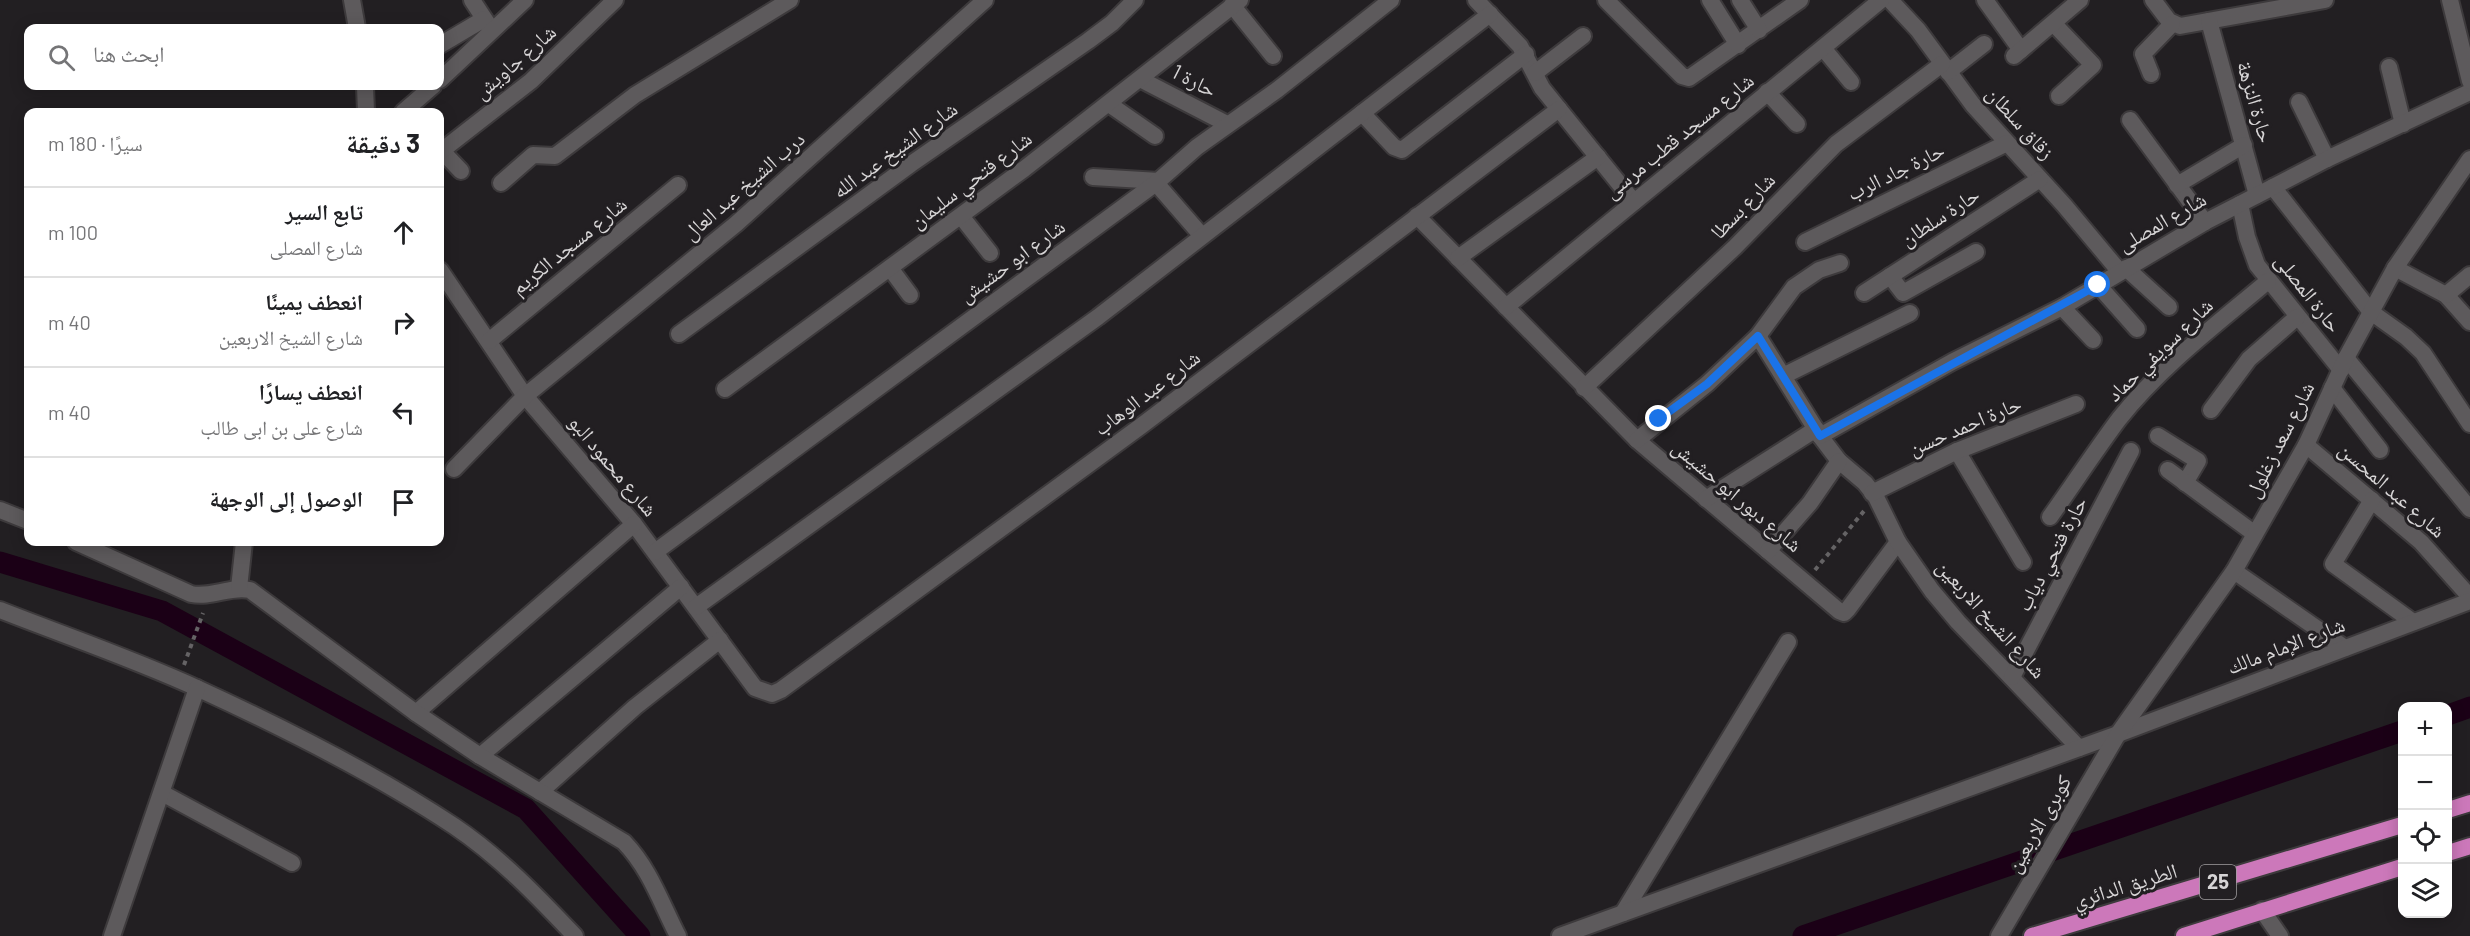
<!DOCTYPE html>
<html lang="ar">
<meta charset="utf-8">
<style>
body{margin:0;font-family:Barlow,"Noto Naskh Arabic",sans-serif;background:#f6f6f6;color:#202124;direction:rtl}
.controls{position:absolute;right:18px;bottom:18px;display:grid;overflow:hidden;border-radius:12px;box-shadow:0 3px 15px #0003}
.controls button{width:54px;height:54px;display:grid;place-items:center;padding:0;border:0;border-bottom:2px solid #e0e0e0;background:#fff;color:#202124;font:30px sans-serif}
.stop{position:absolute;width:18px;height:18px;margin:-14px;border:4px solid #1a73e8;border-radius:50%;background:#fff}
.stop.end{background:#1a73e8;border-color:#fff;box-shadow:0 2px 6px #0008}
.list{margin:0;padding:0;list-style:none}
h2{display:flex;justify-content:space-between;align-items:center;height:78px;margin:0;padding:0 24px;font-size:26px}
h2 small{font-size:20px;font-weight:400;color:#757577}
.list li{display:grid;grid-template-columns:39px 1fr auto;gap:18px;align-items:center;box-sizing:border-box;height:90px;padding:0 24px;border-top:2px solid #e0e0e0}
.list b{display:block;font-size:22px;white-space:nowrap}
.list p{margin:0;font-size:20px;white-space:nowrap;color:#757577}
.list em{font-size:20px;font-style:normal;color:#757577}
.icon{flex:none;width:33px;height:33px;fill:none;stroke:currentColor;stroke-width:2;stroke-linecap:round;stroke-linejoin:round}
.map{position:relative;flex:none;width:2470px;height:936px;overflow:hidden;direction:ltr}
.search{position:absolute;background:#fff;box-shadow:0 3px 15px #0003;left:24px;top:24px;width:420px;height:66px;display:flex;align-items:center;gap:15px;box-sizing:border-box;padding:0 21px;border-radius:12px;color:#757577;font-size:22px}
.panel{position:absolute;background:#fff;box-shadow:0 3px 15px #0003;left:24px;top:108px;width:420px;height:438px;border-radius:12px;direction:rtl}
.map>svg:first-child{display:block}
</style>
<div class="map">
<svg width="2470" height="936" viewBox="0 0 2470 936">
<rect width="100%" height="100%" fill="#221f22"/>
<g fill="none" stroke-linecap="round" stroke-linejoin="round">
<g stroke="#1b0016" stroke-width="21">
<polyline points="0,562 162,611 526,809 640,936"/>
<polyline points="2448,715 2470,707"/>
<polyline points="1803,936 2402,731"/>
</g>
<g stroke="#3d3a3c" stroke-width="20">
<g id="minor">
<polyline points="472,0 489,26"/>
<polyline points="1476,0 1520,46 1542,88 1634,202"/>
<polyline points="1606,0 1682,76 1689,78 1800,0"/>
<polyline points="1710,0 1738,45"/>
<polyline points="1740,0 1759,30"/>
<polyline points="1890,0 1918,30 1973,105 2064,205 2120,272"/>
<polyline points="1985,0 2021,50"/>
<polyline points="2153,0 2169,21 2180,26 2325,0"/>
<polyline points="1232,5 1273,56"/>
<polyline points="2209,21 2257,195"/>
<polyline points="2054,24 2093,65 2059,96"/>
<polyline points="440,45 484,19"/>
<polyline points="1823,48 1851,82"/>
<polyline points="2014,56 2080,0"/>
<polyline points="2389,67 2403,124"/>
<polyline points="1948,72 1984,44"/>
<polyline points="1535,73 1583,36"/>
<polyline points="2151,74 2143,54 2172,24"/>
<polyline points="1140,79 1227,124"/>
<polyline points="440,80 525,0"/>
<polyline points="1767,92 1797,124"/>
<polyline points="2299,102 2327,159"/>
<polyline points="1109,104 1155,136"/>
<polyline points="403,112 433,86"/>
<polyline points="1362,113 1394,147 1402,150 1526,54"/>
<polyline points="2130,120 2205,222"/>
<polyline points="441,150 461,171"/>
<polyline points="440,152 531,81 615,0"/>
<polyline points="1093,177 1159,181"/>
<polyline points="501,183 533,155 555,156 635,95 790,0"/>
<polyline points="1156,183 1202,236"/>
<polyline points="2177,185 2244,145"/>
<polyline points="2273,187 2371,312 2406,337 2423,353 2470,424"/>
<polyline points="2240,204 2247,237 2257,265 2341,370"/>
<polyline points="961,216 990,253"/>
<polyline points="1417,216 1637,440 1839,611 1844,613 1848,609 1898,542"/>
<polyline points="1805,242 2007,143"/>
<polyline points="1458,258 1598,157"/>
<polyline points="890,268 910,295"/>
<polyline points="2126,268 2169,307"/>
<polyline points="2395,268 2446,295 2470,322"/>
<polyline points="440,270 525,396 634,524 755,688 772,694 781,690 1141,426 1559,109"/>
<polyline points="1890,276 1903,293 1976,252"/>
<polyline points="2098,285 2137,329"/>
<polyline points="1864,293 2040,179"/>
<polyline points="2446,295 2470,275"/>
<polyline points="1506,307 1881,0"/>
<polyline points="2062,307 2093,340"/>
<polyline points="679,334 911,164 1088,41 1112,23 1135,0"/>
<polyline points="1758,336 1820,436 1839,461 1865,483 1876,497 1898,542 1932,591 1958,622 2079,748"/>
<polyline points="489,341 678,185"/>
<polyline points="2346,358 2470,509"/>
<polyline points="1783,376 1910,313"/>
<polyline points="1584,388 1735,247 1836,144 1942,64"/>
<polyline points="2332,388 2380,450"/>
<polyline points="725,389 1024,169 1240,0"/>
<polyline points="2211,410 2249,359 2297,317"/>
<polyline points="1820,436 1952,362 2062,307 2205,222 2327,159 2470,92"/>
<polyline points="2158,436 2198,461 2185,483"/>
<polyline points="1637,440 1707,384 1758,336 1794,287 1819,270 1840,263"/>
<polyline points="2306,445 2421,542 2470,597"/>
<polyline points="1957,451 2023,562"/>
<polyline points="454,469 525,396 736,224 985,0"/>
<polyline points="2168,470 2255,534"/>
<polyline points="1872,493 1957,451 2076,404"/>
<polyline points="1706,499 1816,429"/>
<polyline points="2372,500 2333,564 2413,622"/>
<path d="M2050,517c23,-32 45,-66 69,-98 42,-53 98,-95 149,-138"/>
<polyline points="1768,551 1810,503 1839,461"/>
<polyline points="655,552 1156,183 1197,147 1277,90 1391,0"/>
<polyline points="2234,571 2345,648"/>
<polyline points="696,607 1098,317 1490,14"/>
<path d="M0,610c66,26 134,49 199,79 87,40 175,84 255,137 46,31 84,71 121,110"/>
<polyline points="2012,677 2131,451"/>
<polyline points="416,713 634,524"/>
<polyline points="480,756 681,587"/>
<polyline points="540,792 635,707 720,640"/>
<polyline points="162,793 292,863"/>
<polyline points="2262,910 2280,936"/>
<polyline points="1623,913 1788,642"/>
<polyline points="112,936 197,688"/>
<polyline points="1560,936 2118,734 2470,601"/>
</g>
</g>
<g stroke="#3d3a3c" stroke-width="20">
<g id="tertiary">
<polyline points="352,0 357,28"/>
<polyline points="2450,0 2470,81"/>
<polyline points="365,86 366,112"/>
<polyline points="0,510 28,521"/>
<path d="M76,542l115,52c21,4 38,-8 59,-4l166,123 64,43 144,86c26,27 37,61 54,94"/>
<polyline points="239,588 244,542"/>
<polyline points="1999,936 2118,734 2234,571 2306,445 2346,358 2395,268 2470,159"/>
</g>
</g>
<g stroke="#3d3a3c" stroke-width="20">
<g id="trunk">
<polyline points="2448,810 2470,803"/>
<polyline points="2448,853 2470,846"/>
<polyline points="2032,936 2402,825"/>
<polyline points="2184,936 2402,867"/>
</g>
</g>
<g stroke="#656365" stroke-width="4" stroke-dasharray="4.5 4.5" stroke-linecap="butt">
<polyline points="1815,570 1864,511"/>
<polyline points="184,665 203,613"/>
</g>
<use href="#minor" stroke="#5d5a5c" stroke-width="16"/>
<use href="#tertiary" stroke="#5d5a5c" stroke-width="16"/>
<use href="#trunk" stroke="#cc78ba" stroke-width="16"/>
</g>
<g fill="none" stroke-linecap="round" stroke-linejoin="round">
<polyline stroke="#1a73e8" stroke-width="8" points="1659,419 1707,384 1758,336 1820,436 2098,285"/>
</g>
<g text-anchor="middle" stroke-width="6" stroke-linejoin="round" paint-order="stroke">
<rect fill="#221f22" stroke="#a19ea0" stroke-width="1.5" x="2200" y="865" width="36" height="34" rx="4.5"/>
<g font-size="20" font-weight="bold" fill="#d7d5d6">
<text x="2218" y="889">25</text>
</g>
<g font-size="21" fill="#d7d5d6" stroke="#221f22">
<text transform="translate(515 62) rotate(-41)" y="7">شارع جاويش</text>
<text transform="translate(1194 81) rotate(27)" y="7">حارة 1</text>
<text transform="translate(2255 102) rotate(74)" y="7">حارة النزهة</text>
<text transform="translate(2020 123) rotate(48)" y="7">زقاق سلطان</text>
<text transform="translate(1679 136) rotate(-39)" y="7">شارع مسجد قطب مرسى</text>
<text transform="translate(895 150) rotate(-36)" y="7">شارع الشيخ عبد الله</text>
<text transform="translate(1896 172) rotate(-26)" y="7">حارة جاد الرب</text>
<text transform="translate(971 180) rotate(-37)" y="7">شارع فتحي سليمان</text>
<text transform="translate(744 186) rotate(-41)" y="7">درب الشيخ عبد العال</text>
<text transform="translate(1743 206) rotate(-46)" y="7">شارع بسطا</text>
<text transform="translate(1940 217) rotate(-33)" y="7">حارة سلطان</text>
<text transform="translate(2162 222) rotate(-30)" y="7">شارع المصلى</text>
<text transform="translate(569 246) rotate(-39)" y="7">شارع مسجد الكريم</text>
<text transform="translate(1012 261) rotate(-36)" y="7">شارع ابو حشيش</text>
<text transform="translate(2308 293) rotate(52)" y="7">حارة المصلى</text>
<text transform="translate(2160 350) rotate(-44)" y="7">شارع سويفي حماد</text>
<text transform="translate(1147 393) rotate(-37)" y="7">شارع عبد الوهاب</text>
<text transform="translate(1965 426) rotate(-23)" y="7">حارة احمد حسن</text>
<text transform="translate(2280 440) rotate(-63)" y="7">شارع سعد زغلول</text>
<text transform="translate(613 466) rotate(50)" y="7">شارع محمود البو</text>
<text transform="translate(2392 490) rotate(41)" y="7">شارع عبد المحسن</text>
<text transform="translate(1737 496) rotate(40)" y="7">شارع دبور ابو حشيش</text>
<text transform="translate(2052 554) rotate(-62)" y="7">حارة فتحي دياب</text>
<text transform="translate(1991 619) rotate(48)" y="7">شارع الشيخ الاربعين</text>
<text transform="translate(2286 646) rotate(-21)" y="7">شارع الإمام مالك</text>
<text transform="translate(2039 824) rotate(-60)" y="7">كوبرى الاربعين</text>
<text transform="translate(2125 886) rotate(-17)" y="7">الطريق الدائري</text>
</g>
</g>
</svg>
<div class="controls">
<button>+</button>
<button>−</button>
<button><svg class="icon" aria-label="locate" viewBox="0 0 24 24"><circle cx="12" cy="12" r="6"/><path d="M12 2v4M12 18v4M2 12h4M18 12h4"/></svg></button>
<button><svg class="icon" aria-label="layers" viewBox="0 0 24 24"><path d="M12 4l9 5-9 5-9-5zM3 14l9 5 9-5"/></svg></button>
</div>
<div class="stop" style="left:2098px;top:285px"></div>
<div class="stop end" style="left:1659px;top:419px"></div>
<div class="search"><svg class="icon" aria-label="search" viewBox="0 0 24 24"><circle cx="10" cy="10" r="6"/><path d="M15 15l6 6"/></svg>ابحث هنا</div>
<section class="panel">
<h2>3 دقيقة<small>سيرًا · 180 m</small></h2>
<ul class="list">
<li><svg class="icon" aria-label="ahead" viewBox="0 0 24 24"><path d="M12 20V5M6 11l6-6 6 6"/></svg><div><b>تابع السير</b><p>شارع المصلى</p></div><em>100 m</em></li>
<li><svg class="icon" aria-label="right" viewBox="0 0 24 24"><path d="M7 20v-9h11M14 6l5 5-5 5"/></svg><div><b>انعطف يمينًا</b><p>شارع الشيخ الاربعين</p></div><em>40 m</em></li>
<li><svg class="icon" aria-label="left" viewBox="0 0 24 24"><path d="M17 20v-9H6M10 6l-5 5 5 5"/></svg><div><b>انعطف يسارًا</b><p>شارع على بن ابى طالب</p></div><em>40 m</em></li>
<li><svg class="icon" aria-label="arrive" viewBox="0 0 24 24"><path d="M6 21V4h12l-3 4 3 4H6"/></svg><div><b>الوصول إلى الوجهة</b></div></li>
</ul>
</section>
</div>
